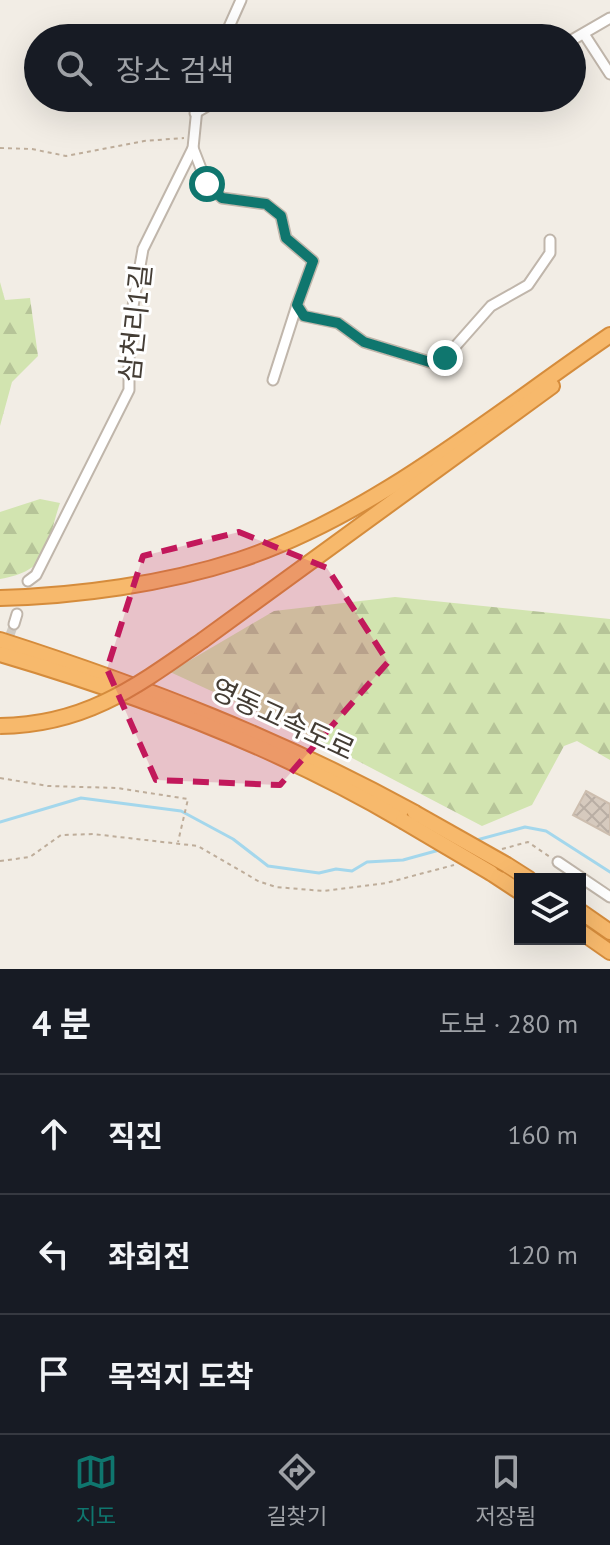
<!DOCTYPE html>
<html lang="ko">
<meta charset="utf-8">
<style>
body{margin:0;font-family:"PT Sans","Noto Sans KR",sans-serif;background:#242831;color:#f1f3f6}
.controls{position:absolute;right:24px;bottom:24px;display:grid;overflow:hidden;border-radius:0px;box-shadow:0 8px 32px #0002}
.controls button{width:72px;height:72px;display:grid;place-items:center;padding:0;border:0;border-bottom:2px solid #363941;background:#171b24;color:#f1f3f6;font:40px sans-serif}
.stop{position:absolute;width:24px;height:24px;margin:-18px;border:6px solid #0f766e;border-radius:50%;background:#fff}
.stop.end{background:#0f766e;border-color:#fff;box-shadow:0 2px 8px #0008}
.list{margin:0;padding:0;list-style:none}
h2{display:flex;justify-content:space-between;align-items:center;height:104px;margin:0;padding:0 32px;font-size:34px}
h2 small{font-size:26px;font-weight:400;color:#9ea1a6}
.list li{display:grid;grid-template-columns:52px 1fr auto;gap:24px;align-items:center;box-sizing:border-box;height:120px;padding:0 32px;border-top:2px solid #363941}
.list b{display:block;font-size:30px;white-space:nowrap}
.list em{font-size:26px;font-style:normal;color:#9ea1a6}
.icon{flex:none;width:44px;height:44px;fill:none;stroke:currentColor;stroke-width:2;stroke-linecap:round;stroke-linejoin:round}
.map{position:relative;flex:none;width:610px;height:969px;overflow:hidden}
.search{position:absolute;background:#171b24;box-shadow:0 8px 32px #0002;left:24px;right:24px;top:24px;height:88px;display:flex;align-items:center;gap:20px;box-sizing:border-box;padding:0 28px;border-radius:44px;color:#9ea1a6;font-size:30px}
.sheet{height:464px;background:#171b24}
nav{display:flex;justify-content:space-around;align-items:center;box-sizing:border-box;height:112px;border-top:2px solid #363941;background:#171b24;font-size:22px;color:#9ea1a6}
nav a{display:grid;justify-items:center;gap:4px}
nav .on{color:#0f766e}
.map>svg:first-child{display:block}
</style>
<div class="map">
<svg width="610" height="969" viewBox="0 0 610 969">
<defs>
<pattern id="forest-firs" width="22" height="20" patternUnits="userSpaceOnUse" patternTransform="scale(2)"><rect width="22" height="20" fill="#d2e4b0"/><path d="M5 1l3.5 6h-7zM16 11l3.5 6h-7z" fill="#b6c498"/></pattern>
<pattern id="building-cross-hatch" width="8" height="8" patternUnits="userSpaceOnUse" patternTransform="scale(2)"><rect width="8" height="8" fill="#d6cabe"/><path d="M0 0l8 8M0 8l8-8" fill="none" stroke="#b9aea4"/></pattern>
</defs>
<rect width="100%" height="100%" fill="#f2ede5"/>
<g fill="url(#forest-firs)">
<polygon points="0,282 5,300 30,298 38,356 12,382 0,426"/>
<path d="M40,499l20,4c-15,44 -9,67 -60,76v-67z"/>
<polygon points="395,597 610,619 610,760 577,741 564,746 532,805 482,826 314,738 170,672 274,611"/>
</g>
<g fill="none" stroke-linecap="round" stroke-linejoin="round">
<g stroke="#a4d7ec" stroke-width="3">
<polyline points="0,822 81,798 181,811 233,839 268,866 319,873 336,869 352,871 367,862 403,860 443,849"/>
<polyline points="473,841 525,827 546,831 610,872"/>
</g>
</g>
<polygon fill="url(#building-cross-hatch)" stroke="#cdbeaf" stroke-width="2" points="586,791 610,804 610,835 573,815"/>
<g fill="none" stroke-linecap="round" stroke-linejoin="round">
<polyline stroke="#cfcac2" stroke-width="9" stroke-dasharray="9 4.5" stroke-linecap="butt" points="0,662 14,624"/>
<g stroke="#c0b6ab" stroke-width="13">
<g id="minor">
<polyline points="584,34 610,74"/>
<polyline points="224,38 241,0"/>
<polyline points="572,40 610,18"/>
<polyline points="195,113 221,98"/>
<polyline points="193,148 207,184 222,198 266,204 281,216 286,238 313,261 297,305 304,316 338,323 364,342 433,363 445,358 491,306 528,285 550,253 550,240"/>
<polyline points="273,380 297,305"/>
<polyline points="28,581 36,575 129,390 129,329 143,249 193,148 198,98"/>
<polyline points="14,624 17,614"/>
<polyline points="558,862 610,897"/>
</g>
</g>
<g stroke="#d58c3c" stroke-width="18">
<g id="highway">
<path d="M0,598c77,-2 165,-14 239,-38 134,-44 255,-146 371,-225"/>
<path d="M0,640c146,47 281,99 415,173"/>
<polyline points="203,640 552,386"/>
<path d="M0,654c139,41 278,93 403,167"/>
<polyline points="507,865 529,879"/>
<polyline points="491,873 520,892"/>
<polyline points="580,911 610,932"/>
<polyline points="580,931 610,952"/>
</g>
</g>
<g stroke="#bead9a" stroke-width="2" stroke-dasharray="4 4" stroke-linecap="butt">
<polyline points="0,148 32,149 66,156 144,141 184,138"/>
<polyline points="0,778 48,786 117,788 188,799 178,842"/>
<polyline points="502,849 528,842 550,857"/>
<polyline points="0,861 30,857 61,835 93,834 198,846 258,881 276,887 323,891 386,883 454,865"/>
</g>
<use href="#minor" stroke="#fff" stroke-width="9"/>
<use href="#highway" stroke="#f7b96c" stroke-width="14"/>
<g stroke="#d58c3c" stroke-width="18" stroke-linecap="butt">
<g id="highway-bridge">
<path d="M0,726c85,-1 136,-39 203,-86"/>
<polyline points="415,813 507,865"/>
<polyline points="403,821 491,873"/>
</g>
</g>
<use href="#highway-bridge" stroke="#f7b96c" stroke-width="14"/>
</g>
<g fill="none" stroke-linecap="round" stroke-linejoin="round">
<polyline stroke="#0f766e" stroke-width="10" points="207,184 222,198 266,204 281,216 286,238 313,261 297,305 304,316 338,323 364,342 433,363 445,358"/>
</g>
<path fill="#c2185b" fill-opacity="0.2" stroke="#c2185b" stroke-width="6" stroke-dasharray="16 10" stroke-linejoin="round" d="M239,532l88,36 61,94 -108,123 -124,-5 -49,-111 36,-113z"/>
<g text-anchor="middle" stroke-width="6" stroke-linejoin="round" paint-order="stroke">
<g font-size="28" fill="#443d35" stroke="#fff">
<text transform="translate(135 323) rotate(-84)" y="10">삼천리1길</text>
<text transform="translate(283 719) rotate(25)" y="10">영동고속도로</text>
</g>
</g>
</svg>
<div class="controls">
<button><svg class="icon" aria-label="layers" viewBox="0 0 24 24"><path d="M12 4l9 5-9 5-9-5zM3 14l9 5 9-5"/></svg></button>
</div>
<div class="stop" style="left:207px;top:184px"></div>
<div class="stop end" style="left:445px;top:358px"></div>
<div class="search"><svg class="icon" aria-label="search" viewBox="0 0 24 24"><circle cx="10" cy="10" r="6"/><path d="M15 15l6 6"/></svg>장소 검색</div>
</div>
<section class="sheet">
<h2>4 분<small>도보 · 280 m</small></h2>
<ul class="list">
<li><svg class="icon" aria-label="ahead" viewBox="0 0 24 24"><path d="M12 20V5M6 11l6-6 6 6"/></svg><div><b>직진</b></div><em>160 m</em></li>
<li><svg class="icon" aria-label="left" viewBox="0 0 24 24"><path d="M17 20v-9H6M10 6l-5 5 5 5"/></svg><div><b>좌회전</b></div><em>120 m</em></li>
<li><svg class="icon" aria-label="arrive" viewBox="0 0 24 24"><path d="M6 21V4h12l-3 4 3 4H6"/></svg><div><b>목적지 도착</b></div></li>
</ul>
</section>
<nav>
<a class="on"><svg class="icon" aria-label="map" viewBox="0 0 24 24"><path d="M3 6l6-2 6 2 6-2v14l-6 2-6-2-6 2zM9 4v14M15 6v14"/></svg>지도</a>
<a><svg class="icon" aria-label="directions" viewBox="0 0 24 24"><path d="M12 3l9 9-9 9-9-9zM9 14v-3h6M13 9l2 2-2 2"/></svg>길찾기</a>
<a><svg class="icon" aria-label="saved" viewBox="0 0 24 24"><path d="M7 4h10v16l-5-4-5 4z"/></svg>저장됨</a>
</nav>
